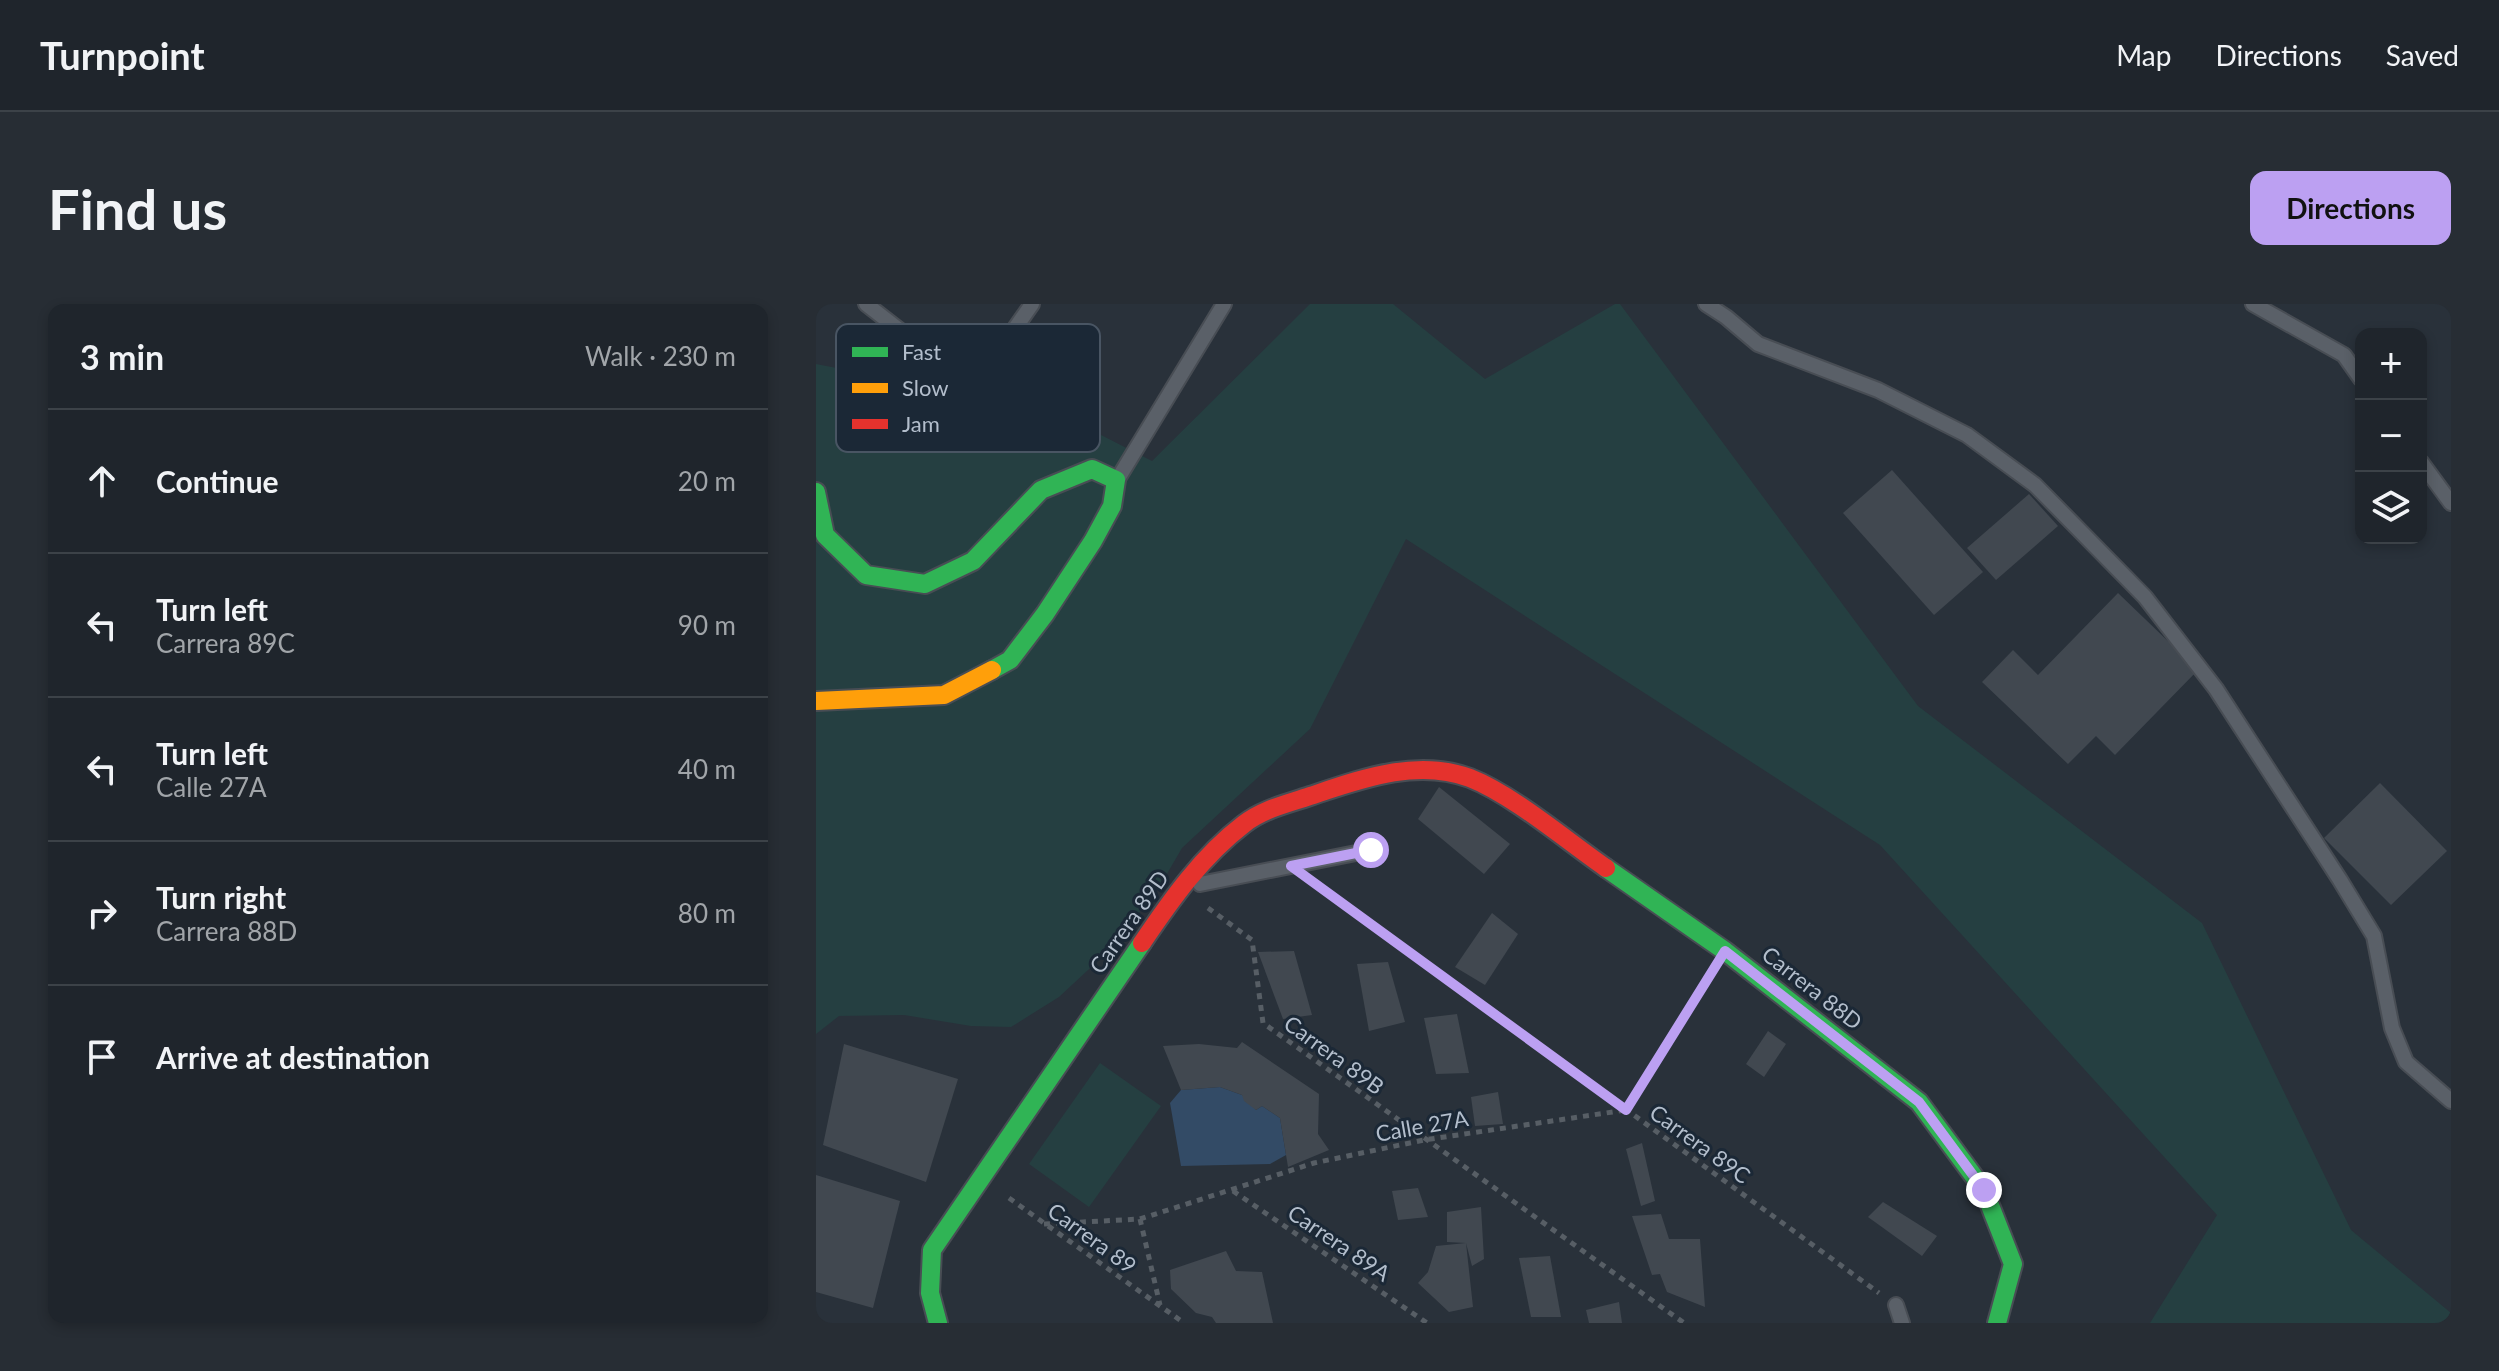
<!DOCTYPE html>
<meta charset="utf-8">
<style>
body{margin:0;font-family:Lato,sans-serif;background:#272d34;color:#f1f3f6}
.controls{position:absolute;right:24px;top:24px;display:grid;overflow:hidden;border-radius:16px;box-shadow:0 4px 12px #0003}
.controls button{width:72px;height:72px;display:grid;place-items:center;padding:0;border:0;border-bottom:2px solid #3c4248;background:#1f252c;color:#f1f3f6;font:40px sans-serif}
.stop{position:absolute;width:24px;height:24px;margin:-18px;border:6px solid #bca0f2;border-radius:50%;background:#fff}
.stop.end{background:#bca0f2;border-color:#fff;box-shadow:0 2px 8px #0008}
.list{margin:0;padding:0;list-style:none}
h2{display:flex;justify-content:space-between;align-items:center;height:104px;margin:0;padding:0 32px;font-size:34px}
h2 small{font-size:26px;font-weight:400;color:#a1a5a9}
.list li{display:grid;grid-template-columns:52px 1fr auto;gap:24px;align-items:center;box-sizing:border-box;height:144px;padding:0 32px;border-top:2px solid #3c4248}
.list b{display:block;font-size:30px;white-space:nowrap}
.list p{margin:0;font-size:26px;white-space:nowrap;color:#a1a5a9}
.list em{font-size:26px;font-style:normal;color:#a1a5a9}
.icon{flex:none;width:44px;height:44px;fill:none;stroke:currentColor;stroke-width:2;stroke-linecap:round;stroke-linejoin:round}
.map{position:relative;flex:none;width:1635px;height:1019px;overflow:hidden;border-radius:16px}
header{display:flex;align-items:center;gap:48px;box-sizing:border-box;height:112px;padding:0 40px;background:#1f252c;border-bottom:2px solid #3c4248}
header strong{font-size:38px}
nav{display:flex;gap:44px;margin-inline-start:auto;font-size:28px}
.intro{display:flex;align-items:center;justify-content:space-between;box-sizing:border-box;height:192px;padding:0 48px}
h1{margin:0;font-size:56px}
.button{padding:20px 36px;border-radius:16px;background:#bca0f2;color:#111;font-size:28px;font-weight:700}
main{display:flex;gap:48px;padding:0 48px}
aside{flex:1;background:#1f252c;border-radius:16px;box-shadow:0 4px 12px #0003}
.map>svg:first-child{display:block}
</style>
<header>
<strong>Turnpoint</strong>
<nav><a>Map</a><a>Directions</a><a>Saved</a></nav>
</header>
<div class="intro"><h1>Find us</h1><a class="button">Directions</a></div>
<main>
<aside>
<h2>3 min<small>Walk · 230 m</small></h2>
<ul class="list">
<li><svg class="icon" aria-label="ahead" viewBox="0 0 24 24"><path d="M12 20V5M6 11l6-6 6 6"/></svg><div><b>Continue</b></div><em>20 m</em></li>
<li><svg class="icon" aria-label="left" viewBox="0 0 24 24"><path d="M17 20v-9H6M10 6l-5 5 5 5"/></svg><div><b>Turn left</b><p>Carrera 89C</p></div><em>90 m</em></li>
<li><svg class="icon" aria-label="left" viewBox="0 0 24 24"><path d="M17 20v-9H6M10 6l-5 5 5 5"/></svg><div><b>Turn left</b><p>Calle 27A</p></div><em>40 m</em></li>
<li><svg class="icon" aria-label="right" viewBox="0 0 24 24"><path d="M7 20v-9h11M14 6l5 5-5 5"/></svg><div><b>Turn right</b><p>Carrera 88D</p></div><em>80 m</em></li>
<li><svg class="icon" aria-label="arrive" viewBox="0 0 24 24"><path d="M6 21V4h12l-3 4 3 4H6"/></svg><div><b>Arrive at destination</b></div></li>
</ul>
</aside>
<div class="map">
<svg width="1635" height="1019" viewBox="0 0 1635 1019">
<rect width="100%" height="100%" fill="#29313a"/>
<g fill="#253f41">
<polygon points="494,0 577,0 669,75 799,0 804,0 1102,402 1386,619 1535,926 1635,1009 1635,1019 1334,1019 1401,911 1064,541 590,235 494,425 366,544 348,575 300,640 243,693 195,723 155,722 88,711 23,712 0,730 0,60 236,106 336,157"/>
<polygon points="284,759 345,802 273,903 213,860"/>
</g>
<polygon fill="#334b66" points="404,783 426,791 440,806 446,802 464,814 470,851 454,860 365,862 354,799 365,786"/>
<g fill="#414850">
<polygon points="1076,166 1167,268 1118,311 1027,209"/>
<polygon points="1213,190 1242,222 1180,276 1151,244"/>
<polygon points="1302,289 1382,366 1299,451 1280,432 1252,460 1166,378 1197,346 1222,371"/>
<polygon points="1564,479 1631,547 1575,601 1508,534"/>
<polygon points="623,483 694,540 668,570 602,515"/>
<polygon points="676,609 702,630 669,681 639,663"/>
<polygon points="478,647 496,711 467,715 442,648"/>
<polygon points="572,658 589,718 553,727 541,660"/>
<polygon points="641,710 653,769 620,770 608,714"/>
<polygon points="952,727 970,740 948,773 930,760"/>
<polygon points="426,738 503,790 502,830 513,846 472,863 464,814 446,802 440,806 428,797 426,791 404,783 365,786 347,742 383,740 421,744"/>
<polygon points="28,740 142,775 110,878 7,841"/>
<polygon points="682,788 687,820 659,822 655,793"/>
<polygon points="826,839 839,897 825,902 810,845"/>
<polygon points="0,871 84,897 57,1004 0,988"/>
<polygon points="602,884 612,913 582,916 576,887"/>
<polygon points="1067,898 1121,932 1106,952 1052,913"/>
<polygon points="665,903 668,955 656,962 650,939 657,1003 633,1008 602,979 612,968 620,942 650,939 631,938 631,908"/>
<polygon points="845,910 853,935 884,935 889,1003 851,988 844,970 836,971 816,912"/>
<polygon points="410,947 420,967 446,968 457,1019 400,1019 396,1013 380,1009 355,985 354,966"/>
<polygon points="734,952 745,1013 715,1013 703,954"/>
<polygon points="803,998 806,1019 773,1019 770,1006"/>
</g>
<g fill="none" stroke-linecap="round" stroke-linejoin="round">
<g stroke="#484d54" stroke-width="18">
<g id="lane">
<polyline points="50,0 131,63 177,56 216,0"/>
<polyline points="890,0 910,13 942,40 1062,86 1151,131 1219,181 1329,293 1400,385 1524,576 1558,632 1576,724 1590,758 1635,797"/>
<polyline points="1437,0 1528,51 1545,75"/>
<polyline points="1605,158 1635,199"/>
<polyline points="303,173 408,0"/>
<polyline points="384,580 555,546"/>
<polyline points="1080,1001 1086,1019"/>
</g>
</g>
<g stroke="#484d54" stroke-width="22">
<g id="fast">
<polyline points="0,188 9,231 50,271 109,280 157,257 225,186 276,165 300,176 296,202 277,237 229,310 194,356 176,366"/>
<polyline points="790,564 909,647 1103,798 1168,886 1197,960 1181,1019"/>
<polyline points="122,1019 114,989 116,946 326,639"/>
</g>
</g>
<g stroke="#484d54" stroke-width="22">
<polyline id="slow" points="0,397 128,391 176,366"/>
</g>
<g stroke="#484d54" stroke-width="22">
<path id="jam" d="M326,639c29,-43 60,-87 102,-119 19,-15 43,-20 66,-28 51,-17 107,-38 160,-18 43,17 97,63 136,90"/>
</g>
<g stroke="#575e65" stroke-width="5" stroke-dasharray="6 6" stroke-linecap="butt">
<polyline points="498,579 1063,989"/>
<polyline points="392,604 436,636 447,719 868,1019"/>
<polyline points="417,887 611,1019"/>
<polyline points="193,894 368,1019"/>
<polyline points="324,915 344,1001"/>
<polyline points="228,920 324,915 498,859 608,836 810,806 892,675"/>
</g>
<use href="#lane" stroke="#5a6068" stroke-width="14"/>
<use href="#fast" stroke="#30b455" stroke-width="18"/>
<use href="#slow" stroke="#ff9f0a" stroke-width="18"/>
<use href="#jam" stroke="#e5322d" stroke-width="18"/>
</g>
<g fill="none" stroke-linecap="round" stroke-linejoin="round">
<polyline stroke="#bca0f2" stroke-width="10" points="555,546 475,562 810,806 909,647 1103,798 1168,886"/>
</g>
<g text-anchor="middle" stroke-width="6" stroke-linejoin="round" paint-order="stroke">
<g font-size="22" fill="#b3becc" stroke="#1b2836">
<text transform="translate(313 618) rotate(-55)" y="8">Carrera 89D</text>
<text transform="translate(996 684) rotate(38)" y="8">Carrera 88D</text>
<text transform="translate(518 751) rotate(36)" y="8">Carrera 89B</text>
<text transform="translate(606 822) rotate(-10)" y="8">Calle 27A</text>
<text transform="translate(884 840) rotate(36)" y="8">Carrera 89C</text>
<text transform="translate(276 934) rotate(36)" y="8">Carrera 89</text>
<text transform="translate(523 939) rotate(34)" y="8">Carrera 89A</text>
</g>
</g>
<rect x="20" y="20" width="264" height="128" rx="12" fill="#1b2836" stroke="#495563" stroke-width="2"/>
<rect x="36" y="43" width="36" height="10" fill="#30b455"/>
<rect x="36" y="79" width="36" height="10" fill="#ff9f0a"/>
<rect x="36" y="115" width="36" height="10" fill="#e5322d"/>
<g font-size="22" fill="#b3becc">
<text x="86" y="56">Fast</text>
<text x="86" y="92">Slow</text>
<text x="86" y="128">Jam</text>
</g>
</svg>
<div class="controls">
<button>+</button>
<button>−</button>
<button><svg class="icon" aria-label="layers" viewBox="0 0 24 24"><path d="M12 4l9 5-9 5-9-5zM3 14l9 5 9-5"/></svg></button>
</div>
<div class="stop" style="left:555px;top:546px"></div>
<div class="stop end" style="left:1168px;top:886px"></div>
</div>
</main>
